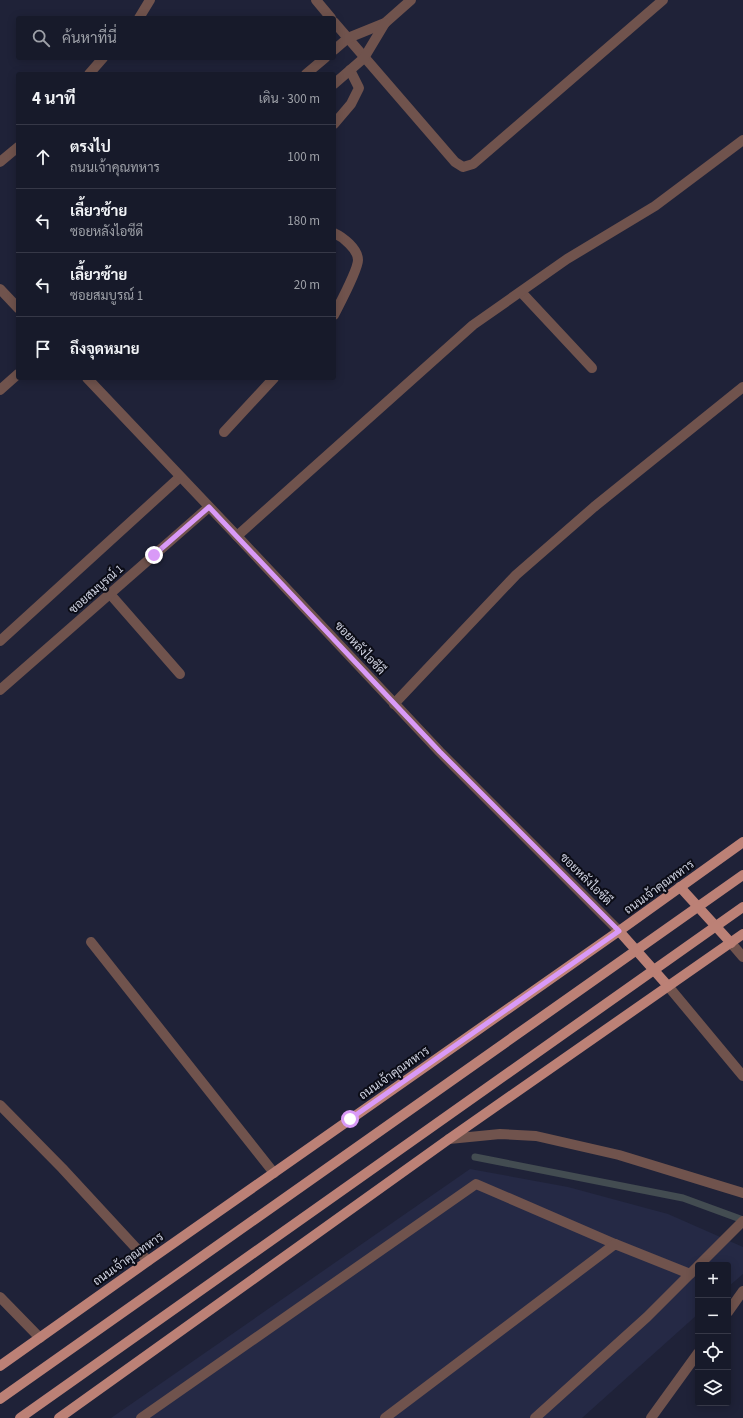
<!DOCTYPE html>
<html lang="th">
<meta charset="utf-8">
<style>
body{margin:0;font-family:"Source Sans 3",Sarabun,sans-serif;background:#242736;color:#f1f3f6}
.controls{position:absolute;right:12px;bottom:12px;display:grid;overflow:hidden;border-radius:4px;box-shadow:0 2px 10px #0003}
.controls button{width:36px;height:36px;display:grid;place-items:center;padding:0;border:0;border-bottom:1px solid #363847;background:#171a2a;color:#f1f3f6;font:20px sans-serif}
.stop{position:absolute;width:12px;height:12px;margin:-9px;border:3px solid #d99af7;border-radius:50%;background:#fff}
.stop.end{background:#d99af7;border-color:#fff;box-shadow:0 1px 4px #0008}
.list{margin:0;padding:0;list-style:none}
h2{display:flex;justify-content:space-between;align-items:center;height:52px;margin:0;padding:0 16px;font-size:17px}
h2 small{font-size:13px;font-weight:400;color:#9ea1a8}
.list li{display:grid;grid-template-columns:26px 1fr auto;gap:12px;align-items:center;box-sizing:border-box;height:64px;padding:0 16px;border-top:1px solid #363847}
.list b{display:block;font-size:15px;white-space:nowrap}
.list p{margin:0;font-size:13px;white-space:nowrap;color:#9ea1a8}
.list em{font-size:13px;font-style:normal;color:#9ea1a8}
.icon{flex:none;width:22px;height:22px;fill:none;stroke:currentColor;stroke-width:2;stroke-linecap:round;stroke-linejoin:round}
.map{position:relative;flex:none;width:743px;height:1418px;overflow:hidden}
.search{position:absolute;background:#171a2a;box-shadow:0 2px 10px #0003;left:16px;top:16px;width:320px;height:44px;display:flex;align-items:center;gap:10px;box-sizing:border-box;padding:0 14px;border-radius:4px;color:#9ea1a8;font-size:15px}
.panel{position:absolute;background:#171a2a;box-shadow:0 2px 10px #0003;left:16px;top:72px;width:320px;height:308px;border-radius:4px}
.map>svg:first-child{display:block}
</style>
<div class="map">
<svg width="743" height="1418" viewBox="0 0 743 1418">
<rect width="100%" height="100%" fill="#1f2238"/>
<polygon fill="#252945" points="470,1169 568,1187 668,1214 743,1247 743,1274 728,1287 728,1265 698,1265 698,1314 582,1418 111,1418"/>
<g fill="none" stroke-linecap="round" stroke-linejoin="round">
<polyline stroke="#434c51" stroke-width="7" points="475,1157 683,1198 743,1220"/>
<g stroke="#70534d" stroke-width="10">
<polyline points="139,18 150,0"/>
<polyline points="89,74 103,58"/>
<polyline points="334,124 351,104 359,88 350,70"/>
<polyline points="0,162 18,147"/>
<path d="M334,233c9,4 24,16 24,27 0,10 -19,45 -24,55"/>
<polyline points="521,292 592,368"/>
<polyline points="224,432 274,378"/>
<polyline points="237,536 473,325 567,259 655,206 743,140"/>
<polyline points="110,594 180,674"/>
<polyline points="0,641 180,477"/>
<polyline points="394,704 516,575 594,507 743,387"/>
<polyline points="91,942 274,1173"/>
<polyline points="0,1105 62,1168 148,1261"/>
<polyline points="699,1265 743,1221"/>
<polyline points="0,1297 40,1338"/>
<polyline points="728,1312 743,1291"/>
<polyline points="141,1418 476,1184 615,1244"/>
<polyline points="385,1418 615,1244 690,1274"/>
<polyline points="535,1418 647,1317 698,1266"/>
<polyline points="651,1418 698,1353"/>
</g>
<g stroke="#70534d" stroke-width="10">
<polyline points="316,0 331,18"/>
<polyline points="334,22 455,162 463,167 473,164 663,0"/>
<polyline points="334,50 348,38 385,23 411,0"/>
<polyline points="306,74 325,58"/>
<polyline points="334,84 364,58 385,23"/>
<polyline points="0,289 18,308"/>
<polyline points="87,378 237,536 440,752 619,931"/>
<polyline points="0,390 18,374"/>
<polyline points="0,690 209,507"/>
<polyline points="731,943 743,957"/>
<polyline points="668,986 743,1076"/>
<polyline points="449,1139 500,1134 536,1136 619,1155 743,1193"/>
</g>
<g stroke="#bc8176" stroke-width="10">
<polyline points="680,887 731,943"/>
<polyline points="619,931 668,986"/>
<polyline points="0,1366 148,1261 619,931 743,842"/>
<polyline points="0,1399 743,875"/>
<polyline points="20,1418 743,907"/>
<polyline points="59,1418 449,1139 743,934"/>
</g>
</g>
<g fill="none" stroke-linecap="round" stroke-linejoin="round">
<polyline stroke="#d99af7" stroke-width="5" points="154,555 209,507 440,752 619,931 350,1119"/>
</g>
<g text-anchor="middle" stroke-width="4" stroke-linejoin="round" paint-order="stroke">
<g font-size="12" fill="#d0d3e2" stroke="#0b0c16">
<text transform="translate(96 589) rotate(-41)" y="4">ซอยสมบูรณ์ 1</text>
<text transform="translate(360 648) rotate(47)" y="4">ซอยหลังไอซีดี</text>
<text transform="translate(586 879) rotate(45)" y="4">ซอยหลังไอซีดี</text>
<text transform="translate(659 887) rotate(-36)" y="4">ถนนเจ้าคุณทหาร</text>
<text transform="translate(394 1073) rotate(-35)" y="4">ถนนเจ้าคุณทหาร</text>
<text transform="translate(128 1259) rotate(-35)" y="4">ถนนเจ้าคุณทหาร</text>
</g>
</g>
</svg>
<div class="controls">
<button>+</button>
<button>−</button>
<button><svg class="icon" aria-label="locate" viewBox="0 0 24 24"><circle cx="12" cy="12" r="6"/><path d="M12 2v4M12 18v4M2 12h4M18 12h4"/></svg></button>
<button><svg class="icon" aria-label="layers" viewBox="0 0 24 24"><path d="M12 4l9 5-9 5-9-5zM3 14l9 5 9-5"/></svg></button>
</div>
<div class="stop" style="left:350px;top:1119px"></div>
<div class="stop end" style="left:154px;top:555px"></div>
<div class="search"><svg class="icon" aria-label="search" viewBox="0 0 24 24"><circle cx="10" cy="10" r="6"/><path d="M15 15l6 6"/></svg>ค้นหาที่นี่</div>
<section class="panel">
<h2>4 นาที<small>เดิน · 300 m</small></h2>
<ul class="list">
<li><svg class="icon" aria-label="ahead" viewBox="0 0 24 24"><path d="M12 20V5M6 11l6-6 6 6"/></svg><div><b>ตรงไป</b><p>ถนนเจ้าคุณทหาร</p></div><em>100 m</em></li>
<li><svg class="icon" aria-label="left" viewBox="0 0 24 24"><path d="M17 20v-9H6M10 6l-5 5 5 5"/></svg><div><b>เลี้ยวซ้าย</b><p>ซอยหลังไอซีดี</p></div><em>180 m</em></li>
<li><svg class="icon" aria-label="left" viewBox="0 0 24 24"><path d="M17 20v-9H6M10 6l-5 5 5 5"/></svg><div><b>เลี้ยวซ้าย</b><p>ซอยสมบูรณ์ 1</p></div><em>20 m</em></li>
<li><svg class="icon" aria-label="arrive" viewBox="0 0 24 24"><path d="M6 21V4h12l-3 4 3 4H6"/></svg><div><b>ถึงจุดหมาย</b></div></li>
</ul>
</section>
</div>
